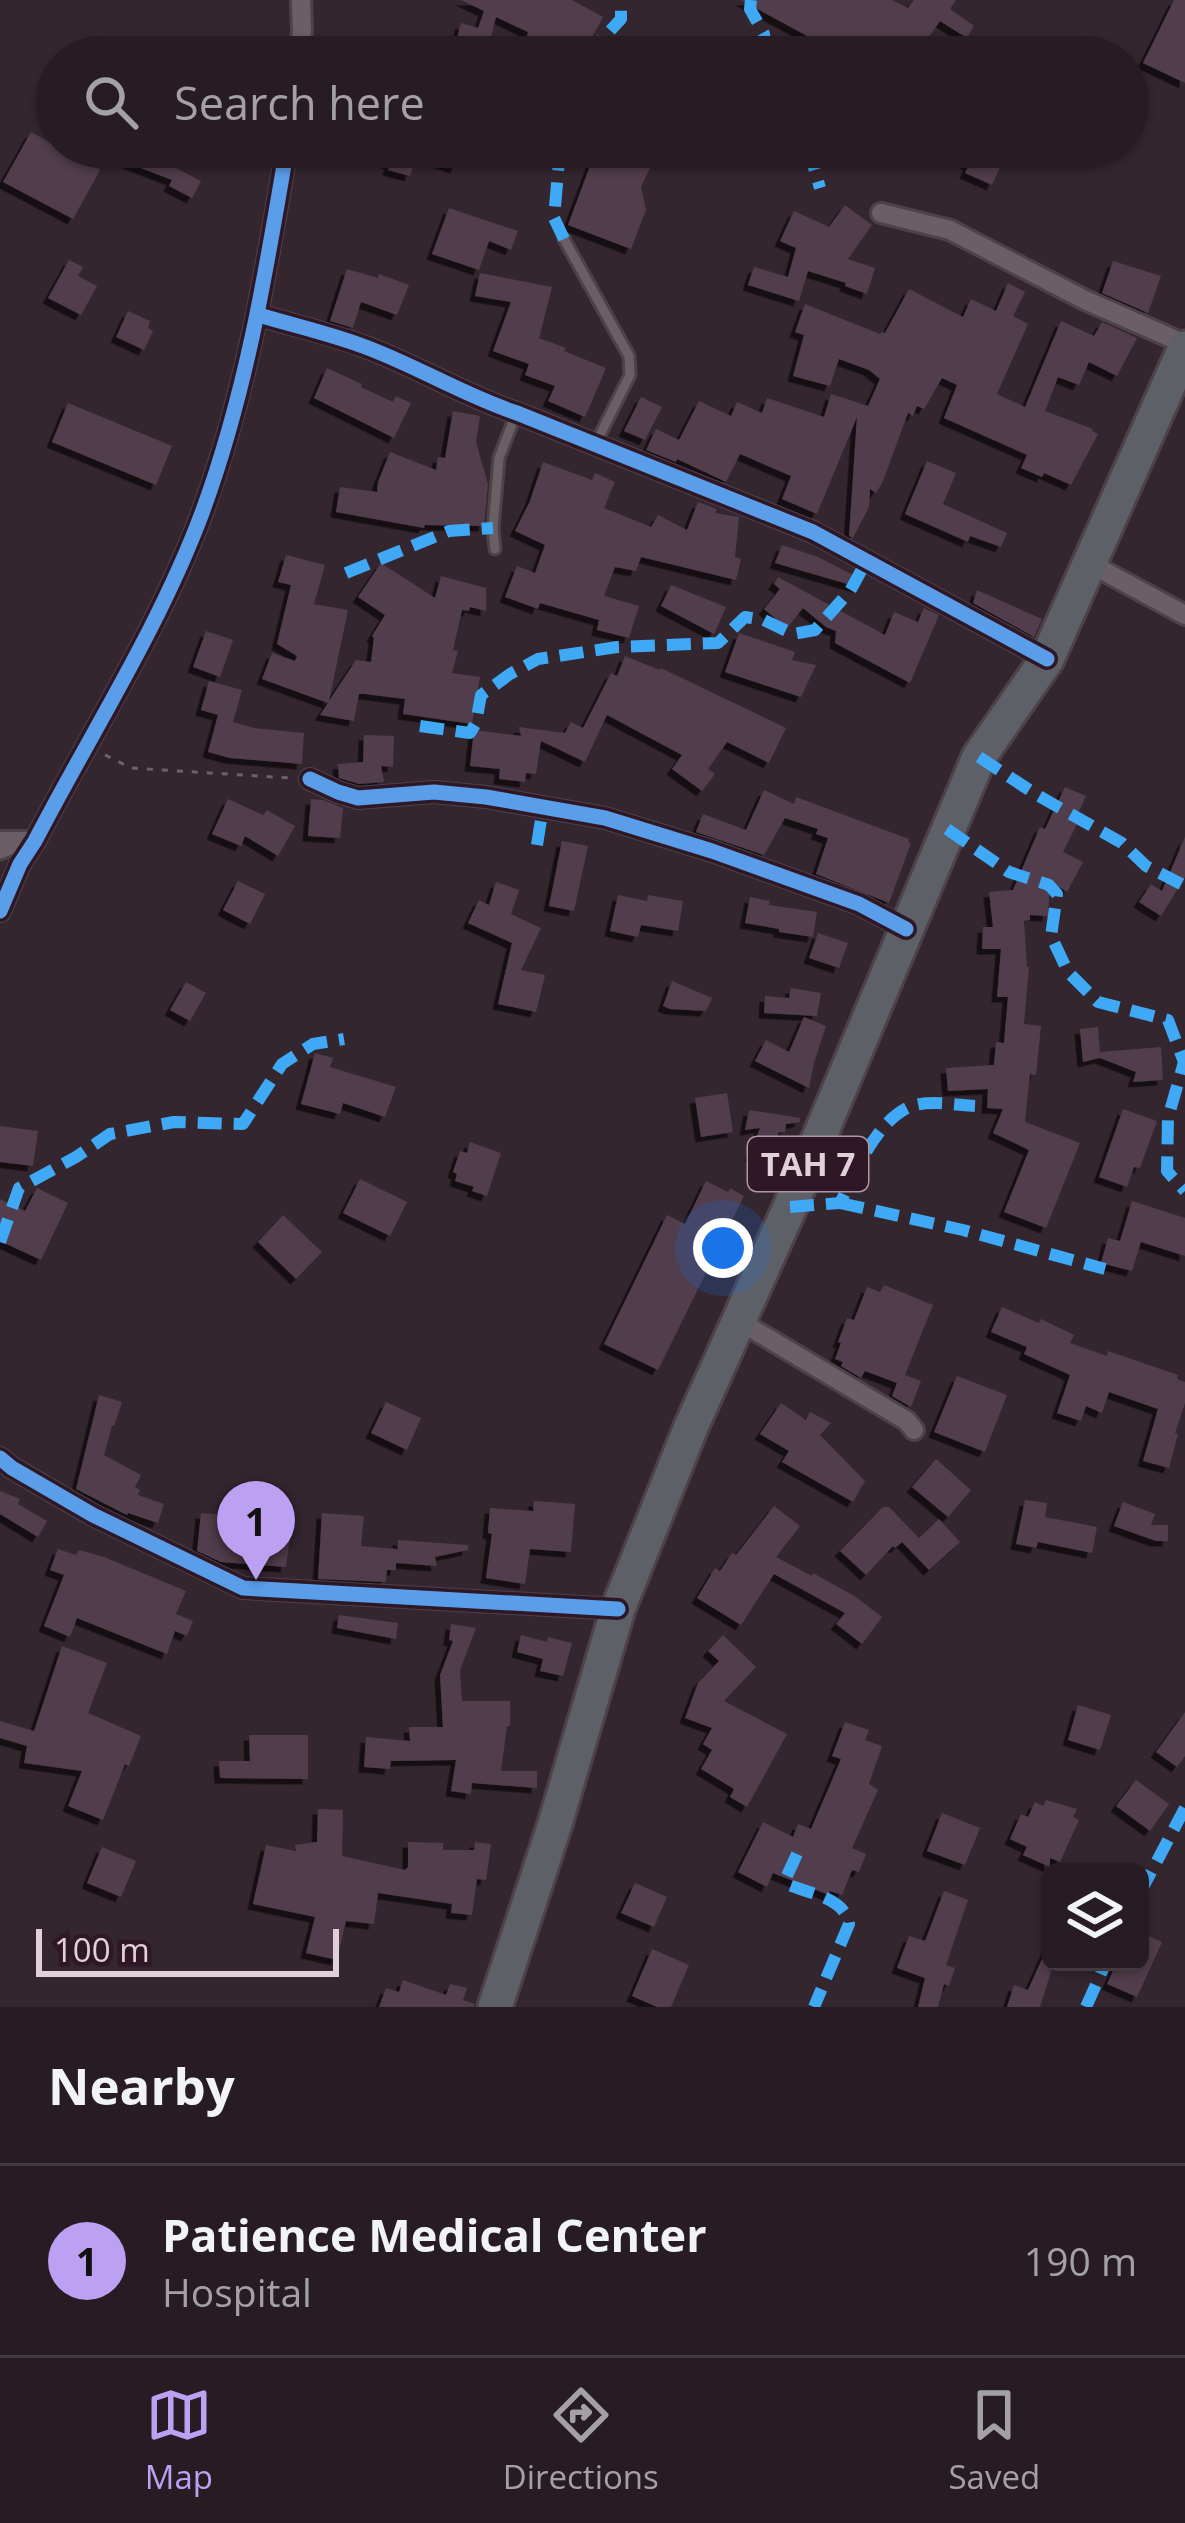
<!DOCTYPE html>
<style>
body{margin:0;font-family:"Open Sans",sans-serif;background:#2f252b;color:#f1f3f6}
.controls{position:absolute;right:36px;bottom:36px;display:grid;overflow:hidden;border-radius:18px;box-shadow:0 3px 9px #0004}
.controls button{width:108px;height:108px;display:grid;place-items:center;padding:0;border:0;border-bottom:3px solid #433a41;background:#271c23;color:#f1f3f6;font:60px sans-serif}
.scale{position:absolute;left:36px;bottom:30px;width:303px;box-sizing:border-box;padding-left:12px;border:6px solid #e1d0d9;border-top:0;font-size:33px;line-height:42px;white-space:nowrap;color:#e1d0d9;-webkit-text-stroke:9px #2f1726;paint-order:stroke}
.you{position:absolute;left:723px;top:1248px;width:42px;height:42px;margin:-30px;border:9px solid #fff;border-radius:50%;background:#1a73e8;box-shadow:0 0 0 18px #1a73e833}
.badge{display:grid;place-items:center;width:78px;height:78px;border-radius:50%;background:#bca0f2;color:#111;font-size:39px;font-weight:700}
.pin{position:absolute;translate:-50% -99px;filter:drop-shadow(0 3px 6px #0008)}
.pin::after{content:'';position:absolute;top:63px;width:42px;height:36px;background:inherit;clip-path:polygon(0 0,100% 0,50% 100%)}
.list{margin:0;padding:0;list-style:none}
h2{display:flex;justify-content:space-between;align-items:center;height:156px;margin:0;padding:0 48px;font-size:51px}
h2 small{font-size:39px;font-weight:400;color:#a4a1a6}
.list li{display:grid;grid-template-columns:78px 1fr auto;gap:36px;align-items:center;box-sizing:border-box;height:192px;padding:0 48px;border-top:3px solid #433a41}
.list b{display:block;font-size:45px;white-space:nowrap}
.list p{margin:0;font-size:39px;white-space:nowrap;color:#a4a1a6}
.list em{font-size:39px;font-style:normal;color:#a4a1a6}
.icon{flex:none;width:66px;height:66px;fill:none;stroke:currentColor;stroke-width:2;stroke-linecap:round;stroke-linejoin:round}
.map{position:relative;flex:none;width:1185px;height:2007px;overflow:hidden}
.search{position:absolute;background:#271c23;box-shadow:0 3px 9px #0004;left:36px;right:36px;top:36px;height:132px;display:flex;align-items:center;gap:30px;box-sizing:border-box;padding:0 42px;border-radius:66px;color:#a4a1a6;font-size:45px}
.sheet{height:348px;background:#271c23}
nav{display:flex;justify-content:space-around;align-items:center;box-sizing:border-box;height:168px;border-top:3px solid #433a41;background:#271c23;font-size:33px;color:#a4a1a6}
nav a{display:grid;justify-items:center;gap:6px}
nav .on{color:#bca0f2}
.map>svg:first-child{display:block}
</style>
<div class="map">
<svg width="1185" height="2007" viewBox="0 0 1185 2007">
<defs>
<filter id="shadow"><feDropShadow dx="-5.5" dy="5.5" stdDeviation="0" flood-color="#0009"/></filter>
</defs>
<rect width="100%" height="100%" fill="#34262f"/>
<g fill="#513d4b" filter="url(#shadow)">
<polygon points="461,0 572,0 603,17 581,57 522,57 528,32 496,17 486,57 455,54 455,57 398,57 402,39 454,49 461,23 478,28 484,11"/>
<polygon points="741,0 892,0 908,8 914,0 956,0 950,9 974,26 967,38 940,21 915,57 812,57 820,43"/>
<polygon points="1174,0 1185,0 1185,83 1143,63"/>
<polygon points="31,132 100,170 73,219 3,182"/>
<polygon points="134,147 159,147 155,157 201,181 192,198 169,186 172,180 128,163"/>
<polygon points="380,147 463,147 456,168 417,156 410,176 388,170 390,164 376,160"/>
<polygon points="597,147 605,147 651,166 641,187 646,210 631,249 568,225"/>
<polygon points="932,147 991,147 1006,154 992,185 965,173 969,165"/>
<polygon points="845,205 872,225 848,259 875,268 867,294 845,286 846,283 808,271 799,301 748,285 754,267 788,277 796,248 780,241 794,211 829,227"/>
<polygon points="449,208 518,231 511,250 489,241 479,270 432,254"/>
<polygon points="69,260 83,267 78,276 97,286 81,315 48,298"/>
<polygon points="1113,261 1161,276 1148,313 1102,293"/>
<polygon points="347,269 378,278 379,274 409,285 397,315 361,302 353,328 330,321"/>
<polygon points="480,273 552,287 539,338 566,348 564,351 606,368 585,417 548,401 555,386 525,375 529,364 493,351 511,302 475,296"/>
<polygon points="1008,283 1025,292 1013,316 1028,324 997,394 1025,407 1061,321 1094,336 1102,322 1137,338 1117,376 1089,362 1079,385 1058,377 1045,411 1093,429 1092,431 1098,434 1071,485 1044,473 1042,477 1021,468 1027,455 944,418 957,385 942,378 924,409 917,406 913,416 908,413 883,481 876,493 870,489 869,507 853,538 849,536 857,417 817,514 782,499 791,476 740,454 726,482 677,459 676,462 646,450 656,429 679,440 699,401 731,416 737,402 762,413 767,398 824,417 831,394 868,406 880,379 869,370 839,359 830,386 793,376 804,335 795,332 805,304 880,334 882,332 885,333 909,289 963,317 971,299 996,311"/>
<polygon points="128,311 150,321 148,328 153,331 144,350 116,337"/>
<polygon points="327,368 362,384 361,387 393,402 396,396 411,403 394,438 314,398"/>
<polygon points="641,397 662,407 645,440 624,431"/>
<polygon points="68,403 172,446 156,485 52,442"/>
<polygon points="453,411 480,416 476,442 488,484 484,526 425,525 424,528 336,512 340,487 377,492 378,482 390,452 436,470 438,457 445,458"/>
<polygon points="927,461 956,473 943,504 1007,533 1001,547 970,536 968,542 905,514"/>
<polygon points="543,462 592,480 595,473 615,482 604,508 651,527 658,515 687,530 698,502 717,509 715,513 739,517 735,557 741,559 736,580 641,557 636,571 615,567 604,596 639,606 629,638 597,630 599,620 540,603 538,609 505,597 517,566 535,573 545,545 515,531 530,501"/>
<polygon points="782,545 818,557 861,579 858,587 775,563"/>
<polygon points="286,555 325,565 314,604 348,610 329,701 356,660 371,662 374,638 372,636 385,615 358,597 381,563 435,598 441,576 486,588 486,611 470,607 469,611 462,610 453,650 458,651 452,673 480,677 472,724 403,714 405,699 365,694 359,694 354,721 320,715 328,703 262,679 272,653 295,661 297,656 277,644 291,585 278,582"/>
<polygon points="778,577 885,635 894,612 918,622 924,608 939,615 910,683 835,643 836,631 826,627 803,608 787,628 764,609 780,589 774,584"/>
<polygon points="671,585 726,607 714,634 661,606"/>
<polygon points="977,590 1042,619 1034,637 973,603"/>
<polygon points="206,631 233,640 220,677 193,667"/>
<polygon points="739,633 795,652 792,660 816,665 801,697 725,672"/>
<polygon points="625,656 660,670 661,668 786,728 769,763 727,742 708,769 715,774 702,791 672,769 682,755 607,715 585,762 541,741 536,774 526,773 525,782 499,779 500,769 470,766 474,730 521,736 519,727 565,733 571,722 583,728 611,673 617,676"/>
<polygon points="209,681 242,690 233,722 254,728 304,733 302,764 230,758 208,752 218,715 201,710"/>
<polygon points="364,735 394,736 393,767 381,766 384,782 359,784 339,778 338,764 363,762"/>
<polygon points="1065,787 1086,796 1075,820 1078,822 1063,852 1083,862 1067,892 1050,881 1048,916 1030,915 1030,920 1024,921 1027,967 1029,967 1024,1024 1041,1026 1036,1075 1030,1074 1025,1122 1080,1143 1046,1228 1004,1212 1029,1150 993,1133 1003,1109 987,1108 988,1089 948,1091 946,1068 994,1065 996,1042 1004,1043 1008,997 997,997 1001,949 982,949 983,927 993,927 989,892 1013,890 1040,827 1045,829"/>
<polygon points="764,790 794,804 796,797 909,839 908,842 911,843 889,903 816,874 828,838 816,834 818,829 785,818 764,855 696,832 703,814 746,830"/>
<polygon points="228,799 263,815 267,810 295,826 278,856 245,836 241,846 212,834"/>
<polygon points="311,799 323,800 343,808 340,838 308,836"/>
<polygon points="1185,837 1185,877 1161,916 1139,902 1151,884 1162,891"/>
<polygon points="562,841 588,846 574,911 549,906"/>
<polygon points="238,881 265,894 250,924 223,910"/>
<polygon points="496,882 519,890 511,914 541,928 521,970 545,975 536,1012 498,1004 512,943 468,923 479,900 489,905"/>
<polygon points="618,895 647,901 648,895 683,901 678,931 641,925 638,937 610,931"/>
<polygon points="750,897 770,901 769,905 817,912 813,937 779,932 779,929 745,923"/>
<polygon points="818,933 848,943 839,968 809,958"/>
<polygon points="672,981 712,998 706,1011 670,1009 663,1006"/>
<polygon points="186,982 206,993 190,1021 170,1010"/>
<polygon points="791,988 821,993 817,1016 764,1013 765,996 789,998"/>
<polygon points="804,1017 826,1026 814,1063 809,1088 755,1061 766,1040 789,1052"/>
<polygon points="1098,1027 1100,1052 1161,1047 1163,1080 1133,1082 1136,1072 1100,1058 1083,1062 1080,1029"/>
<polygon points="315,1053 333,1058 330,1067 396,1087 385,1117 343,1103 340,1114 301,1104"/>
<polygon points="727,1093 733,1132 701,1137 695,1098"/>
<polygon points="1123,1109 1157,1121 1140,1168 1134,1167 1127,1187 1099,1177"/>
<polygon points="749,1110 800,1118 800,1122 786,1124 785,1132 779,1132 768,1162 750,1156 760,1128 745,1130"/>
<polygon points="0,1126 38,1131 33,1166 0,1162"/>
<polygon points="470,1142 501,1153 487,1196 472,1191 474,1187 455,1181 457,1174 453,1172 460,1151 467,1153"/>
<polygon points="360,1179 407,1202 390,1236 343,1213"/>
<polygon points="706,1181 728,1192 730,1188 744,1196 658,1370 604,1344 667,1215 685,1224"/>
<polygon points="37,1188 68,1203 41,1260 0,1241 0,1199 25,1211"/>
<polygon points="1132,1201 1185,1218 1185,1256 1141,1242 1132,1271 1101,1263 1108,1238 1120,1241"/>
<polygon points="283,1215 322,1252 296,1279 258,1242"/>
<polygon points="884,1285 933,1305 905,1375 921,1381 911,1407 892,1396 897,1383 865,1371 861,1378 841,1366 843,1362 835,1359 841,1343 838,1342 847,1318 854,1320 867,1287 880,1292"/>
<polygon points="1002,1307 1039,1323 1041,1319 1074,1335 1070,1343 1107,1356 1108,1351 1178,1375 1177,1379 1185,1382 1185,1403 1175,1433 1178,1434 1169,1468 1143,1461 1158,1409 1109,1392 1102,1413 1086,1406 1081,1421 1057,1413 1070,1375 1024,1354 1027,1347 991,1332"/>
<polygon points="957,1376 1007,1395 985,1452 934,1432"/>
<polygon points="99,1395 122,1402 114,1426 112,1426 104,1455 141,1475 135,1487 140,1490 138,1495 164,1504 158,1523 128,1513 127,1515 76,1489"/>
<polygon points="386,1402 421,1418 407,1450 371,1433"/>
<polygon points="781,1403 806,1420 810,1412 831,1423 820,1435 865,1481 853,1502 782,1462 789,1451 760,1434"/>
<polygon points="936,1459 971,1490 948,1517 912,1487"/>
<polygon points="0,1491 20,1499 18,1504 47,1521 38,1537 0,1514"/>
<polygon points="1025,1500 1047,1503 1045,1517 1097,1527 1092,1553 1038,1542 1036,1548 1016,1544"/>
<polygon points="534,1501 575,1504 571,1552 530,1549 525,1584 486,1578 492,1534 488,1533 490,1508 533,1511"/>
<polygon points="1123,1502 1155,1514 1151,1525 1168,1525 1168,1541 1156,1541 1114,1526"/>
<polygon points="774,1506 800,1526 776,1557 812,1576 813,1573 856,1597 882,1617 862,1644 836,1624 845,1613 774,1574 741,1625 697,1598 715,1568 720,1571 732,1553 736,1555"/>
<polygon points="883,1507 889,1507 919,1538 939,1519 960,1542 929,1570 902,1542 895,1548 893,1546 866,1575 840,1551"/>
<polygon points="201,1513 292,1521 286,1567 221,1562 197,1551"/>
<polygon points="322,1513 364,1516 361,1546 397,1549 397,1556 398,1540 468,1545 468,1550 435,1557 437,1566 396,1563 396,1570 387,1570 386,1582 318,1579"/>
<polygon points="58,1549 76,1555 79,1550 104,1557 186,1591 176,1614 193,1621 187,1636 175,1631 167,1654 77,1618 70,1637 44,1626 64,1575 50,1570"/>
<polygon points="339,1615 398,1623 396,1639 337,1628"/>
<polygon points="451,1624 476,1628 460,1670 462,1701 510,1701 510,1726 507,1726 501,1771 537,1771 537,1788 472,1783 471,1794 451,1791 456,1760 391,1761 390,1769 364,1767 366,1737 410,1741 409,1727 443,1727 440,1675 453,1641 449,1640"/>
<polygon points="521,1635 547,1642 548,1637 572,1643 563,1676 540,1671 543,1659 517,1652"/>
<polygon points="723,1635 756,1667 724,1701 787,1734 747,1807 730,1797 734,1789 701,1769 712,1750 703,1744 712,1728 685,1718 698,1683 719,1661 708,1651"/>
<polygon points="62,1646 107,1663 88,1713 141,1736 129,1766 125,1764 103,1820 68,1806 82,1771 24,1763 27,1746 0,1738 0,1721 34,1731"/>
<polygon points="1078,1705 1111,1715 1100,1750 1068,1740"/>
<polygon points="1185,1712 1185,1756 1177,1767 1156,1752"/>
<polygon points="845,1722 869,1730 865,1740 882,1746 869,1784 878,1790 852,1848 866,1854 859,1872 852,1870 842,1895 830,1891 829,1895 773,1873 767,1887 738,1872 763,1822 793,1837 798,1824 811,1829 841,1759 832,1756"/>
<polygon points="249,1735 308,1735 308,1779 220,1778 219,1761 250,1761"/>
<polygon points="1136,1780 1169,1804 1150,1831 1116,1806"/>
<polygon points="1046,1800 1077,1809 1073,1817 1079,1820 1060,1862 1050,1858 1050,1867 1023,1855 1027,1847 1010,1839 1021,1814 1028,1817 1035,1802 1043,1806"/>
<polygon points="318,1809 343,1810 342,1856 405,1870 408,1867 408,1842 443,1843 443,1850 474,1850 475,1842 491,1844 486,1880 477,1879 472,1915 451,1913 452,1904 378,1893 374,1924 346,1921 337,1960 306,1953 315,1917 253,1904 266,1845 296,1851 295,1845 317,1842"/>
<polygon points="942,1813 980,1828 965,1865 927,1851"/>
<polygon points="102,1847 136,1861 121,1897 87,1883"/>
<polygon points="635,1883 667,1897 654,1927 621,1913"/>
<polygon points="944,1891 968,1900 946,1965 955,1968 949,1986 944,1984 938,2007 918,2007 925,1978 897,1968 909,1936 925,1941"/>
<polygon points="1140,1932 1162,1942 1137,1997 1107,1984 1117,1962 1140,1962"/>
<polygon points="1050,1941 1050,1962 1054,1962 1040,2007 1007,2007 1014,1985 1028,1990"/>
<polygon points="652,1949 689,1965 671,2007 657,2007 632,1996"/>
<polygon points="403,1980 446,1995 450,1984 467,1988 463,2000 475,2004 474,2007 379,2007 386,1988 399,1992"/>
</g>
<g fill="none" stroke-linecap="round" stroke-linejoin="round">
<g stroke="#4e4249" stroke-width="15">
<g id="lane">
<polyline points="564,239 629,356 630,375 595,445"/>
<polyline points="495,549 493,528 499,458 516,414"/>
<polyline points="0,854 19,847"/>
</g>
</g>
<g stroke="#4e4249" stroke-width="24">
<g id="street">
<polyline points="299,57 302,31 301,0"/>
<polyline points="881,213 950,230 1085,300 1185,344"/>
<path d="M259,315c33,10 68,18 101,30 54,19 102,50 157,68l296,119 234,127"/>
<polyline points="1089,563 1185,615"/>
<polyline points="310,779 338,792 358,798 434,792 486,797 605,818 712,851 859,904 906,929"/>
<polyline points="0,841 35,841"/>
<path d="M0,911l20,-47 15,-23c56,-108 124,-213 167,-328 44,-119 64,-241 85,-366"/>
<polyline points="739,1321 907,1421 914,1430"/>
<polyline points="0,1458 12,1468 93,1515 243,1588 618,1609"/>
</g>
</g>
<g stroke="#4e4249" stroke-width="39">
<polyline id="highway" points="495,2007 555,1824 618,1609 691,1427 790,1207 979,757 1047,659 1185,348"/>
</g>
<polyline stroke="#6c6268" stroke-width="3" stroke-dasharray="6 9" stroke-linecap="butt" points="105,755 131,768 290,778"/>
<use href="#lane" stroke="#6a5f65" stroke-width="9"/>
<use href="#street" stroke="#6a5f65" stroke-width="18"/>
<use href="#highway" stroke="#5d6066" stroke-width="33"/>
<g stroke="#3fa9f5" stroke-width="12" stroke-dasharray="24 12" stroke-linecap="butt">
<polyline points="751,0 750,9 764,34 768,57"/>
<polyline points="586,57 621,19 621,0"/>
<polyline points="556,147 559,161 554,218 564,239"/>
<polyline points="808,147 820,188"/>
<polyline points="346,573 449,531 493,528"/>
<polyline points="420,726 470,733 476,723 481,695 510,674 538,659 617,647 718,643 745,617 764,620 793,634 815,630 850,591 866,562"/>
<polyline points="979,757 1037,795 1122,843 1146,866 1185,886"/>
<polyline points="947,829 1009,872 1049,885 1057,894 1051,936 1068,972 1098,1002 1168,1020 1184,1062 1168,1118 1167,1171 1185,1191"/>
<polyline points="537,845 543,807"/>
<polyline points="840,1203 963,1230 1105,1269"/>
<path d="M790,1207l50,-4c16,-31 34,-78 67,-95 19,-9 48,-3 68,-2"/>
<polyline points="0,1242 19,1188 76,1157 110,1134 174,1122 243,1124 282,1064 313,1044 344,1039"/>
<path d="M797,1854l-11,24 3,7c22,9 56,13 60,39l-35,83"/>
<polyline points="1140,1893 1185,1808"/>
<polyline points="1086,2007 1106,1962"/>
</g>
<g stroke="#2f1726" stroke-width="22">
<g id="cycleway">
<path d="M259,315c33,10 68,18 101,30 54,19 102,50 157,68l296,119 234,127"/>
<polyline points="310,779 338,792 358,798 434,792 486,797 605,818 712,851 859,904 906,929"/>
<path d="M0,911l20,-47 15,-23c56,-108 124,-213 167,-328 44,-119 64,-241 85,-366"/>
<polyline points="0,1458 12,1468 93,1515 243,1588 618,1609"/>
</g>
</g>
<use href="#cycleway" stroke="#5a9eea" stroke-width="15"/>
</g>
<g text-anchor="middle" stroke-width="12" stroke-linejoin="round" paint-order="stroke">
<rect fill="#2f1726" stroke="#ac98a3" stroke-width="3" x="748" y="1137" width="120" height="54" rx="9"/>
<g font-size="33" font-weight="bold" fill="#e1d0d9">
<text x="808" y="1176">TAH 7</text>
</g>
</g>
</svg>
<div class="controls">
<button><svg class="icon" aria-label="layers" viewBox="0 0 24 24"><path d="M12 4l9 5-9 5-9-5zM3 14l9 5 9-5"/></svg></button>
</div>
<div class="scale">100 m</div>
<div class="you"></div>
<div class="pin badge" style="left:256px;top:1580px">1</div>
<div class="search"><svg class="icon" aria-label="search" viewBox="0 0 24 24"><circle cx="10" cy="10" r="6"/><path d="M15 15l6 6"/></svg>Search here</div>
</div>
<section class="sheet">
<h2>Nearby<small></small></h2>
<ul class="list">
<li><span class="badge">1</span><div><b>Patience Medical Center</b><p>Hospital</p></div><em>190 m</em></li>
</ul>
</section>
<nav>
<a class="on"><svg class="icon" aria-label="map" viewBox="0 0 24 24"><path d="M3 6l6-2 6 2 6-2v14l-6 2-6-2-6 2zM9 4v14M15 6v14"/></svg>Map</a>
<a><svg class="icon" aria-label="directions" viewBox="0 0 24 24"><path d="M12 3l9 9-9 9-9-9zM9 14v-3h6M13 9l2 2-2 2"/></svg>Directions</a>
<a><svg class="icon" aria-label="saved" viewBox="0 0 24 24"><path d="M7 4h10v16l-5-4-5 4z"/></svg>Saved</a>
</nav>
